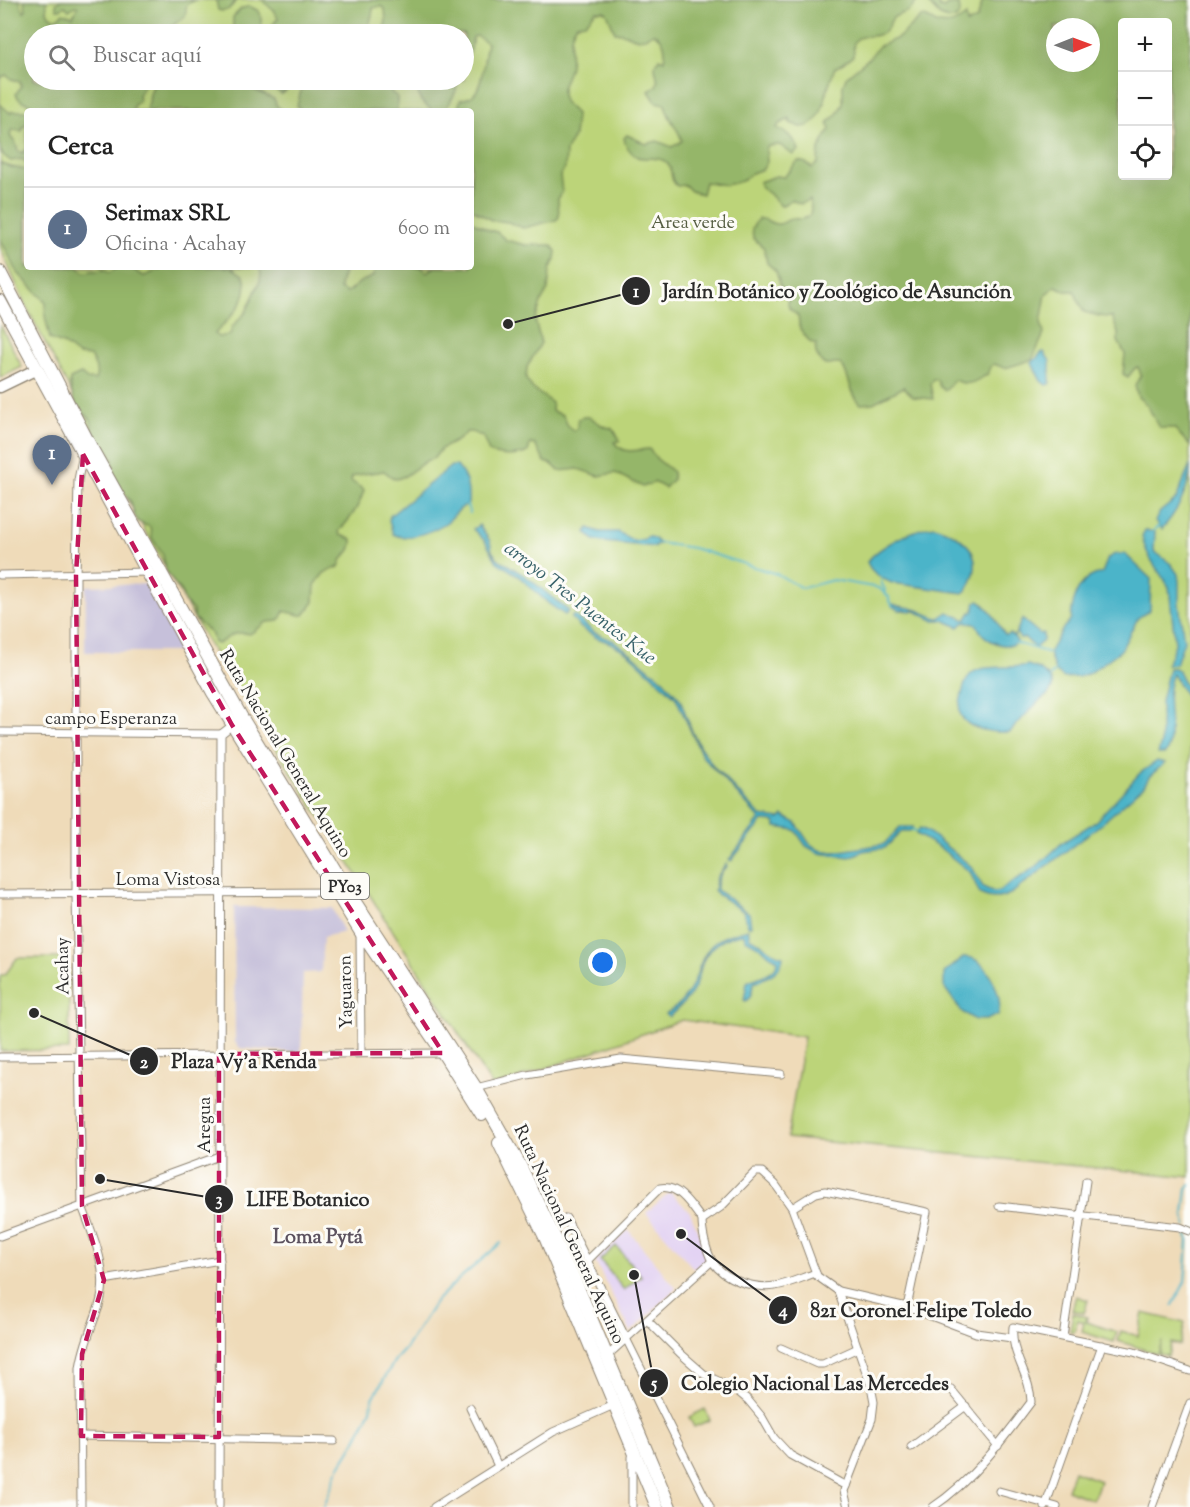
<!DOCTYPE html>
<html lang="es">
<meta charset="utf-8">
<style>
body{margin:0;font-family:"Sorts Mill Goudy",serif;background:#f6f6f6;color:#222}
.controls{position:absolute;right:18px;top:18px;display:grid;overflow:hidden;border-radius:6px;box-shadow:0 6px 24px #0002}
.controls button{width:54px;height:54px;display:grid;place-items:center;padding:0;border:0;border-bottom:2px solid #e0e0e0;background:#fff;color:#222;font:30px sans-serif}
.compass{position:absolute;left:1046px;top:18px;width:54px;height:54px;border-radius:50%;background:#fff;box-shadow:0 6px 24px #0002;rotate:89deg}
.you{position:absolute;left:603px;top:963px;width:21px;height:21px;margin:-15px;border:4px solid #fff;border-radius:50%;background:#1a73e8;box-shadow:0 0 0 9px #1a73e833}
.badge{display:grid;place-items:center;width:39px;height:39px;border-radius:50%;background:#111827;color:#fff;font-size:20px;font-weight:700}
.pin{position:absolute;translate:-50% -50px;filter:drop-shadow(0 2px 3px #0008)}
.pin::after{content:'';position:absolute;top:32px;width:21px;height:18px;background:inherit;clip-path:polygon(0 0,100% 0,50% 100%)}
.list{margin:0;padding:0;list-style:none}
h2{display:flex;justify-content:space-between;align-items:center;height:78px;margin:0;padding:0 24px;font-size:26px}
h2 small{font-size:20px;font-weight:400;color:#767676}
.list li{display:grid;grid-template-columns:39px 1fr auto;gap:18px;align-items:center;box-sizing:border-box;height:84px;padding:0 24px;border-top:2px solid #e0e0e0}
.list b{display:block;font-size:22px;white-space:nowrap}
.list p{margin:0;font-size:20px;white-space:nowrap;color:#767676}
.list em{font-size:20px;font-style:normal;color:#767676}
.icon{flex:none;width:33px;height:33px;fill:none;stroke:currentColor;stroke-width:2;stroke-linecap:round;stroke-linejoin:round}
.map{position:relative;flex:none;width:1190px;height:1507px;overflow:hidden}
.search{position:absolute;background:#fff;box-shadow:0 6px 24px #0002;left:24px;top:24px;width:450px;height:66px;display:flex;align-items:center;gap:15px;box-sizing:border-box;padding:0 21px;border-radius:33px;color:#767676;font-size:22px}
.panel{position:absolute;background:#fff;box-shadow:0 6px 24px #0002;left:24px;top:108px;width:450px;height:162px;border-radius:6px}
.map>svg:first-child{display:block}
</style>
<div class="map">
<svg width="1190" height="1507" viewBox="0 0 1190 1507">
<rect width="100%" height="100%" fill="#fdfcf7"/>
<filter id="ink" filterUnits="userSpaceOnUse"><feTurbulence type="fractalNoise" baseFrequency=".0167" numOctaves="2"/><feDisplacementMap in="SourceGraphic" scale="12" xChannelSelector="R" yChannelSelector="G"/><feConvolveMatrix kernelMatrix="1 2 1 2 8 2 1 2 1" color-interpolation-filters="sRGB"/></filter>
<filter id="wash" filterUnits="userSpaceOnUse"><feTurbulence type="fractalNoise" baseFrequency=".008" numOctaves="4" result="noise"/><feDisplacementMap in="SourceGraphic" scale="24" xChannelSelector="R" yChannelSelector="G"/><feGaussianBlur stdDeviation="1.35" result="paint"/><feColorMatrix in="noise" values="0 0 0 0 0 0 0 0 0 0 0 0 0 0 0 0 0 1.4 0 .05"/><feComposite in="paint" operator="in"/></filter>
<g filter="url(#wash)">
<rect width="100%" height="100%" fill="#efdbb9"/>
<g fill="#e3d3f3">
<polygon points="670,1192 690,1212 707,1254 704,1262 694,1269 646,1213"/>
<polygon points="628,1230 676,1288 631,1332 595,1261"/>
</g>
<g fill="#c6c0da">
<polygon points="150,584 187,652 85,652 86,586"/>
<polygon points="234,907 332,908 344,932 323,937 321,972 303,973 301,1053 240,1048 235,1042"/>
</g>
<g fill="#bcd479" stroke="#748052" stroke-width="1.5" fill-rule="evenodd">
<path d="M0,0h1190v1177l-403,-39 17,-101 -122,-17 -189,67 -282,-439 -91,-162 -95,-182 -25,-57zM1122,22h46v154h-46zM1055,27h36v36h-36zM34,34h430v46h-430zM27,111h444v156h-444z"/>
<polygon points="0,324 22,367 0,378"/>
<polygon points="17,958 69,958 69,1050 0,1051 0,975 5,975"/>
<polygon points="616,1246 641,1276 624,1290 600,1260"/>
<polygon points="1076,1296 1088,1300 1084,1313 1072,1310"/>
<polygon points="1073,1313 1087,1317 1086,1322 1117,1332 1114,1342 1082,1332 1084,1322 1078,1320 1074,1332 1070,1331"/>
<polygon points="1143,1313 1185,1323 1180,1345 1171,1343 1168,1356 1159,1354 1162,1341 1158,1354 1118,1341 1121,1331 1138,1336"/>
<polygon points="705,1409 710,1420 694,1427 689,1417"/>
<polygon points="1074,1471 1100,1481 1093,1500 1067,1490"/>
</g>
<g fill="#95b669" stroke="#60704a" stroke-width="1.5" fill-rule="evenodd">
<path d="M1,0h18l5,12 2,-3 -2,-9h23c-1,9 -1,16 9,19l7,-6 10,3 5,-9 -3,-1 -6,4 -4,-4 -5,3h-3l-1,-5 5,-4h135l-9,4 -2,12 -13,10 -5,8h-133v46h114l-10,15 1,6 -5,4 -2,6h-94c-5,-10 -18,-6 -22,-17l5,-8 -1,-5 -9,-2 -5,-4 -6,3z"/>
<path d="M216,0h20c-5,8 -8,13 -18,10z"/>
<path d="M262,0h657c-5,3 -5,6 -9,10 -5,4 -12,3 -17,8 -4,5 -4,11 -10,15 -8,5 -19,1 -26,6 -7,6 -1,11 -4,17 -3,4 -15,9 -19,13 -1,9 -6,14 -7,23 -4,14 -7,35 -26,35l-11,-4v-4l-11,5 -2,4c11,6 17,9 22,22l-6,5 -13,-10 -12,1 -2,3 1,13 -4,7 -11,4 -10,8 -16,4 -21,-3 -3,12 -11,-3 -6,-6 -8,1c-5,-5 -5,-7 -6,-14 -3,-18 -20,-12 -34,-15 -7,-5 -12,-11 -13,-19l3,-3 19,9 11,-3 15,6 10,-6c-4,-14 -14,-21 -17,-37l-9,-2 -7,-11c15,-8 6,-13 6,-26l4,-7 5,2c2,-10 1,-23 -11,-27 -20,13 -18,0 -38,-1l-8,-19 -3,-2h-8l-11,12 -8,1c-10,13 -5,26 -7,41 -1,12 -13,22 -6,36 2,4 9,9 12,13l-2,22 -8,15 -1,17 -5,7 2,17 -4,7 1,18 -3,3 -33,8 -15,-6 -17,-2 -20,-12v-97h-13l2,-11c4,-1 10,-2 13,-5 10,-8 11,-39 14,-52l-10,-7 -4,1 -2,12 -7,17v-32h-77l-3,-5 2,-8 -1,-12 -4,-3 -8,2c0,9 -6,17 -4,26h-96l-2,-7 7,-9 -4,-7z"/>
<polygon points="925,0 936,0 940,7 944,8 947,5 959,4 960,12 956,19 948,19 940,16"/>
<path d="M983,0h207v446l-16,-18h-12l-4,-2 -11,-21 -9,-8 -3,-12 6,-10 -3,-8 -3,1 -7,9 -5,-3 2,-20 -7,-13v-8l-6,-16c-9,1 -18,-2 -28,-5l-10,-21h-9l-9,-5 -10,8 -5,28 3,12 -12,26 -27,8 -11,-4 -4,3 -3,8c-15,7 -16,12 -33,5l-9,10 -5,-3 -3,-7 -4,-1 -3,5 3,15 -20,-2 -9,-10 -31,16 -12,1c-12,-9 -13,-38 -22,-40 -5,-1 -9,2 -14,1 -7,-5 -11,-13 -9,-21l-6,-2 -10,-13 -2,-13 -9,-8 -3,-16 -6,-7 -4,-14 -9,-8 -3,-15 -11,-10 -1,-10 6,-9c9,-2 11,5 19,5 6,1 9,-4 14,-5 9,-1 12,2 19,-4l1,-8 -2,-7 -8,4 -10,-4 -10,6 -12,-13 -8,-5 -2,-6 17,-6 8,1 14,-16 8,2 6,5 6,-5 1,-14 11,-20 -2,-6 9,-9 6,-11v-18l3,-8 23,-19 10,-12 19,-8 23,-21c8,0 9,3 15,6 12,4 21,0 30,-7l1,8 10,-5zM1122,22h46v154h-46zM1055,27h36v36h-36z"/>
<path d="M249,6l10,5c4,8 0,17 5,23h-31v-17l8,-8z"/>
<polygon points="155,80 246,80 252,89 274,99 277,106 283,111 145,111 149,103 150,94"/>
<polygon points="264,80 294,80 285,92 281,94"/>
<polygon points="300,80 391,80 391,92 397,97 397,111 302,111 297,106 302,87"/>
<polygon points="410,80 459,80 455,93 445,111 433,111 421,101 417,90"/>
<polygon points="0,104 10,113 12,111 28,111 27,123 23,127 22,131 12,130 10,135 12,139 15,141 18,151 22,153 27,149 27,163 22,159 11,161 3,155 0,149"/>
<path d="M0,163l11,4 16,3v97h51l6,5 21,-2 4,3 10,-6h11l11,8 4,1 20,-9h66l13,9c8,25 -16,42 -29,58l3,3 12,-2 2,-8 14,-15 14,-31 1,-8 -2,-6h87l-5,14 -1,8 7,4 13,-11 12,-5 2,-3 1,-7h46l6,5 8,-5h36v-46l18,9 8,2 9,8 20,5h25l5,6 -1,8 -5,11 -2,20 -6,10 -7,20 6,23 -14,24 -1,12 7,10 19,14v8l11,4 5,11 6,5 3,-3 1,-9c14,-7 16,4 28,8 2,1 4,0 5,1 4,2 7,9 9,13l-6,1c9,13 22,8 35,7l8,10 16,13v7l-8,9 -11,-6 -11,5 -28,-14 -16,3 -21,-7 -19,2 -6,-6 -8,-3 -10,-17 -5,-1 -2,8c-12,5 -27,5 -39,0l-6,-15 -11,-5h-5l-9,8 -17,9 -7,9 -8,3 -21,15 -8,3 -4,-1 -9,-7c-10,2 -22,2 -32,6l-1,4 13,9c-5,17 -13,28 -25,41l1,4 12,4c0,12 -3,12 -10,20l-3,8 -15,6 -9,12 -1,17 -10,13h-4l-16,-4 -5,10 -12,1 -17,12c-16,-3 -18,1 -32,10l-4,-1 -2,-8 -18,-17 -1,-8 -9,-8 -3,-12 -6,-5 -9,-14 -3,-16 -11,-17 -2,-11 -12,-5 -4,-7 -3,-13 -11,-13 -6,-14 -1,-17 -18,-22 -3,-7 -1,-9c-10,-12 -16,-11 -19,-27 -1,-6 -3,-8 -2,-14l11,-5 6,5 8,1c4,-9 -1,-16 -5,-24l-12,-1 -13,-10 -15,-6 -5,-23 1,-13 -2,-3 -26,-27 -18,-35z"/>
</g>
<g fill="#4bb4c9" stroke="#3b707a" stroke-width="1.5">
<polygon points="1044,352 1050,361 1050,384 1046,385 1041,381 1032,363 1041,353"/>
<path d="M1190,465c0,23 -12,46 -28,64l-7,-8 5,-9 16,-13z"/>
<path d="M451,466h6c10,12 12,22 11,38 -9,3 -13,12 -21,18 -13,9 -40,20 -54,12l-4,-13 1,-5z"/>
<polygon points="479,525 490,541 492,551 497,558 527,577 569,611 565,615 549,604 516,574 497,562 485,541 473,529"/>
<path d="M934,526c23,7 49,23 39,51 -2,7 -4,12 -10,16l-71,-10c-10,-4 -21,-10 -25,-21 12,-16 48,-34 67,-36z"/>
<polygon points="588,528 600,532 618,532 634,541 645,539 648,536 655,539 659,544 655,545 655,547 602,542 594,540 586,533"/>
<path d="M1145,530l10,2 -1,19 17,13 7,10 1,8v21l5,38 -8,23 -9,1 8,-21 -6,-57c-10,-16 -24,-32 -27,-51z"/>
<path d="M1115,554h10l26,25 -1,31 -12,8 -17,32 -31,23 -12,4 -14,1 -9,-7 -6,-18 15,-26 7,-7c1,-21 7,-43 31,-47l6,-15z"/>
<path d="M979,601c12,7 18,22 26,34l5,-1 4,3 8,-18 18,15 3,-1v8l-8,7 -10,-10 -5,1 -4,-7 -2,5 3,4 -4,4c-15,2 -31,-6 -36,-20l-8,-3 -6,1 -4,4 -16,-7h-10l-18,-9 -16,-1 -7,-4 1,-2c8,4 14,2 21,5 9,2 16,8 25,9l9,-6 18,8 5,-8h2l3,-10z"/>
<polygon points="574,615 595,633 614,641 632,654 653,672 659,675 680,699 692,731 700,747 714,767 761,816 780,819 783,816 796,823 809,843 819,850 834,852 884,844 900,827 913,827 910,831 902,831 885,848 863,851 850,857 818,853 806,846 795,830 776,827 775,822 763,821 731,861 729,860 760,819 702,756 676,698 669,691 628,653 613,644 597,638 581,628 571,618"/>
<path d="M1028,665c10,3 34,15 20,29 -2,3 -5,4 -8,6 -10,10 -20,21 -30,32 -15,1 -44,-1 -50,-19 -2,-6 1,-14 2,-19 1,-6 5,-17 10,-21 11,-9 42,-4 56,-8z"/>
<path d="M1169,668h7l2,3 12,24v9l-17,-30c-12,24 5,63 -8,80h-7l3,-11v-42z"/>
<path d="M1157,761l8,2 -16,14 -5,9 -44,39 -88,68c-12,6 -20,7 -32,1l-10,-22 -30,-24 -24,-14 4,-6 7,3 45,36 11,20 11,5 5,-1 38,-25 26,-24 32,-20 45,-49z"/>
<path d="M726,864l1,2c-6,7 -11,14 -10,24l32,23 2,13h-3l-4,-14 -27,-18 -3,-4 3,-13z"/>
<path d="M748,929l2,9c13,3 19,16 33,18 -1,17 -16,21 -29,27l-4,14 -4,4 -2,-1 3,-18c11,-6 29,-7 31,-22l-9,-5 -7,-7 -17,-9 -1,-5c-14,0 -31,10 -39,23 -5,10 -6,22 -11,32 -5,11 -16,19 -25,28l-3,-3c12,-7 22,-18 28,-32 5,-13 8,-28 19,-38 10,-9 24,-12 35,-15z"/>
<path d="M964,957c3,1 7,0 10,2 16,7 30,40 24,56l-12,5h-11l-13,-8 -18,-25v-14z"/>
</g>
<g fill="none" stroke-linecap="round" stroke-linejoin="round">
<g stroke="#4bb4c9" stroke-width="2">
<polyline points="466,504 470,513"/>
<polyline points="1151,533 1160,525"/>
<polyline points="659,543 693,548 777,574 802,588 833,580 879,588 889,597 889,601 893,606"/>
<polyline points="882,579 881,582 885,590 884,592"/>
<polyline points="1013,642 1049,653"/>
<polyline points="1050,677 1055,671"/>
<polyline points="909,828 920,833"/>
<polyline points="1186,1227 1184,1214 1187,1188 1190,1185"/>
<polyline points="1173,1305 1185,1282 1188,1241 1187,1233"/>
<polyline points="324,1507 337,1471 355,1442 371,1410 372,1400 395,1360 405,1349 436,1301 459,1279 501,1243"/>
</g>
</g>
</g>
<g filter="url(#ink)">
<g fill="none" stroke-linecap="round" stroke-linejoin="round">
<g stroke="#8d8372" stroke-width="9">
<g id="minor">
<polyline points="0,575 148,572"/>
<polyline points="0,732 221,734"/>
<polyline points="0,894 336,892"/>
<polyline points="360,933 361,1053"/>
<polyline points="0,1057 443,1053"/>
<polyline points="476,1088 527,1075 621,1059 781,1074"/>
<polyline points="999,1206 1180,1227 1190,1231"/>
<polyline points="792,1208 816,1193 825,1191 927,1212 907,1307"/>
<polyline points="566,1218 710,1507"/>
<polyline points="702,1220 721,1207 755,1172 762,1172 775,1184 792,1208 817,1276 838,1291 907,1307 976,1333 1012,1338"/>
<polyline points="0,1236 219,1156"/>
<path d="M573,1275l87,-87c19,-4 32,19 42,32 0,12 4,30 10,41 12,19 42,28 63,25 14,-2 28,-9 41,-13"/>
<polyline points="104,1280 220,1260"/>
<polyline points="838,1291 871,1386 874,1402 872,1419 844,1491 848,1507"/>
<polyline points="648,1321 680,1353 704,1374 736,1390 748,1400 762,1417 774,1438 790,1455 846,1486"/>
<polyline points="1063,1337 1086,1181"/>
<polyline points="781,1348 817,1364 823,1364 858,1348"/>
<polyline points="607,1356 712,1261"/>
<polyline points="951,1389 998,1446"/>
<polyline points="470,1408 498,1466"/>
<polyline points="81,1436 334,1441"/>
<polyline points="911,1447 966,1406"/>
<polyline points="999,1491 1057,1507"/>
<path d="M81,1507l-1,-139c3,-22 12,-41 19,-62 11,-34 -5,-68 -17,-100l-6,-312v-319l2,-95 5,-26"/>
<polyline points="219,1507 221,734 234,724"/>
<polyline points="434,1507 553,1432 614,1405"/>
<polyline points="632,1507 632,1457"/>
<path d="M933,1507c40,-27 69,-66 98,-105 0,-26 -21,-47 -18,-75l121,25 56,19"/>
<polyline points="1045,1507 1102,1345"/>
<polyline points="1152,1507 1190,1403"/>
</g>
</g>
<g stroke="#8d8372" stroke-width="13">
<polyline id="secondary" points="0,387 37,369"/>
</g>
<g stroke="#8d8372" stroke-width="14">
<g id="trunk">
<polyline points="0,272 92,449 242,718 346,888 476,1088 520,1165 573,1275 670,1507"/>
<polyline points="0,301 212,691 360,931 443,1053 482,1115"/>
<polyline points="499,1143 545,1237 657,1507"/>
</g>
</g>
<use href="#minor" stroke="#fff" stroke-width="7"/>
<use href="#secondary" stroke="#fff" stroke-width="10"/>
<use href="#trunk" stroke="#fff" stroke-width="12"/>
</g>
</g>
<path fill="none" stroke="#c2185b" stroke-width="4.5" stroke-dasharray="12 8" stroke-linejoin="round" d="M83,454l149,271 211,328 -224,1v383l-138,-1 1,-82 22,-74 -22,-74 -6,-631z"/>
<g text-anchor="middle" stroke-width="6" stroke-linejoin="round" paint-order="stroke">
<rect fill="#fdfcf7" stroke="#6a6a68" stroke-width="1.5" x="321" y="873" width="48" height="26" rx="4.5"/>
<g font-size="16" font-weight="bold" fill="#2b2b2b">
<text x="345" y="892">PY03</text>
</g>
<g font-size="18" fill="#565e42" stroke="#fdfcf7">
<text x="693" y="228">Area verde</text>
</g>
<g font-size="18" fill="#2b2b2b" stroke="#fdfcf7">
<text x="111" y="724">campo Esperanza</text>
<text transform="translate(286 753) rotate(59)" y="6">Ruta Nacional General Aquino</text>
<text x="168" y="885">Loma Vistosa</text>
<text transform="translate(62 966) rotate(-91)" y="6">Acahay</text>
<text transform="translate(345 992) rotate(-91)" y="6">Yaguaron</text>
<text transform="translate(204 1125) rotate(-90)" y="6">Aregua</text>
<text transform="translate(570 1234) rotate(65)" y="6">Ruta Nacional General Aquino</text>
</g>
<g font-size="20" font-style="italic" fill="#38626a" stroke="#fdfcf7">
<text transform="translate(581 602) rotate(38)" y="7">arroyo Tres Puentes Kue</text>
</g>
<g font-size="20" font-weight="bold" fill="#5c525f" stroke="#fdfcf7">
<text x="318" y="1243">Loma Pytá</text>
</g>
</g>
<path fill="none" stroke="#2b2b2b" stroke-width="2" d="M508 324L636 291M34 1013L144 1061M100 1179L219 1199M681 1234L783 1310M634 1275L654 1383"/>
<g fill="#2b2b2b" stroke="#fdfcf7" stroke-width="2">
<circle cx="508" cy="324" r="6"/>
<circle cx="34" cy="1013" r="6"/>
<circle cx="100" cy="1179" r="6"/>
<circle cx="681" cy="1234" r="6"/>
<circle cx="634" cy="1275" r="6"/>
<circle cx="636" cy="291" r="15"/>
<circle cx="144" cy="1061" r="15"/>
<circle cx="219" cy="1199" r="15"/>
<circle cx="783" cy="1310" r="15"/>
<circle cx="654" cy="1383" r="15"/>
</g>
<g font-size="18" text-anchor="middle" font-weight="bold" fill="#fff">
<text x="636" y="297">1</text>
<text x="144" y="1068">2</text>
<text x="219" y="1205">3</text>
<text x="783" y="1316">4</text>
<text x="654" y="1389">5</text>
</g>
<g font-size="20" text-anchor="middle" font-weight="bold" fill="#2b2b2b" stroke="#fdfcf7" stroke-width="6" stroke-linejoin="round" paint-order="stroke">
<text x="837" y="298">Jardín Botánico y Zoológico de Asunción</text>
<text x="244" y="1068">Plaza Vy'a Renda</text>
<text x="308" y="1206">LIFE Botanico</text>
<text x="921" y="1317">821 Coronel Felipe Toledo</text>
<text x="815" y="1390">Colegio Nacional Las Mercedes</text>
</g>
</svg>
<div class="controls">
<button>+</button>
<button>−</button>
<button><svg class="icon" aria-label="locate" viewBox="0 0 24 24"><circle cx="12" cy="12" r="6"/><path d="M12 2v4M12 18v4M2 12h4M18 12h4"/></svg></button>
</div>
<svg class="compass" viewBox="-18 -18 36 36"><path d="M0-13l5 13h-10z" fill="#e53935"/><path d="M0 13l5-13h-10z" fill="#767676"/></svg>
<div class="you"></div>
<div class="pin badge" style="left:52px;top:485px;background:#5c6f8a">1</div>
<div class="search"><svg class="icon" aria-label="search" viewBox="0 0 24 24"><circle cx="10" cy="10" r="6"/><path d="M15 15l6 6"/></svg>Buscar aquí</div>
<section class="panel">
<h2>Cerca<small></small></h2>
<ul class="list">
<li><span class="badge" style="background:#5c6f8a">1</span><div><b>Serimax SRL</b><p>Oficina · Acahay</p></div><em>600 m</em></li>
</ul>
</section>
</div>
